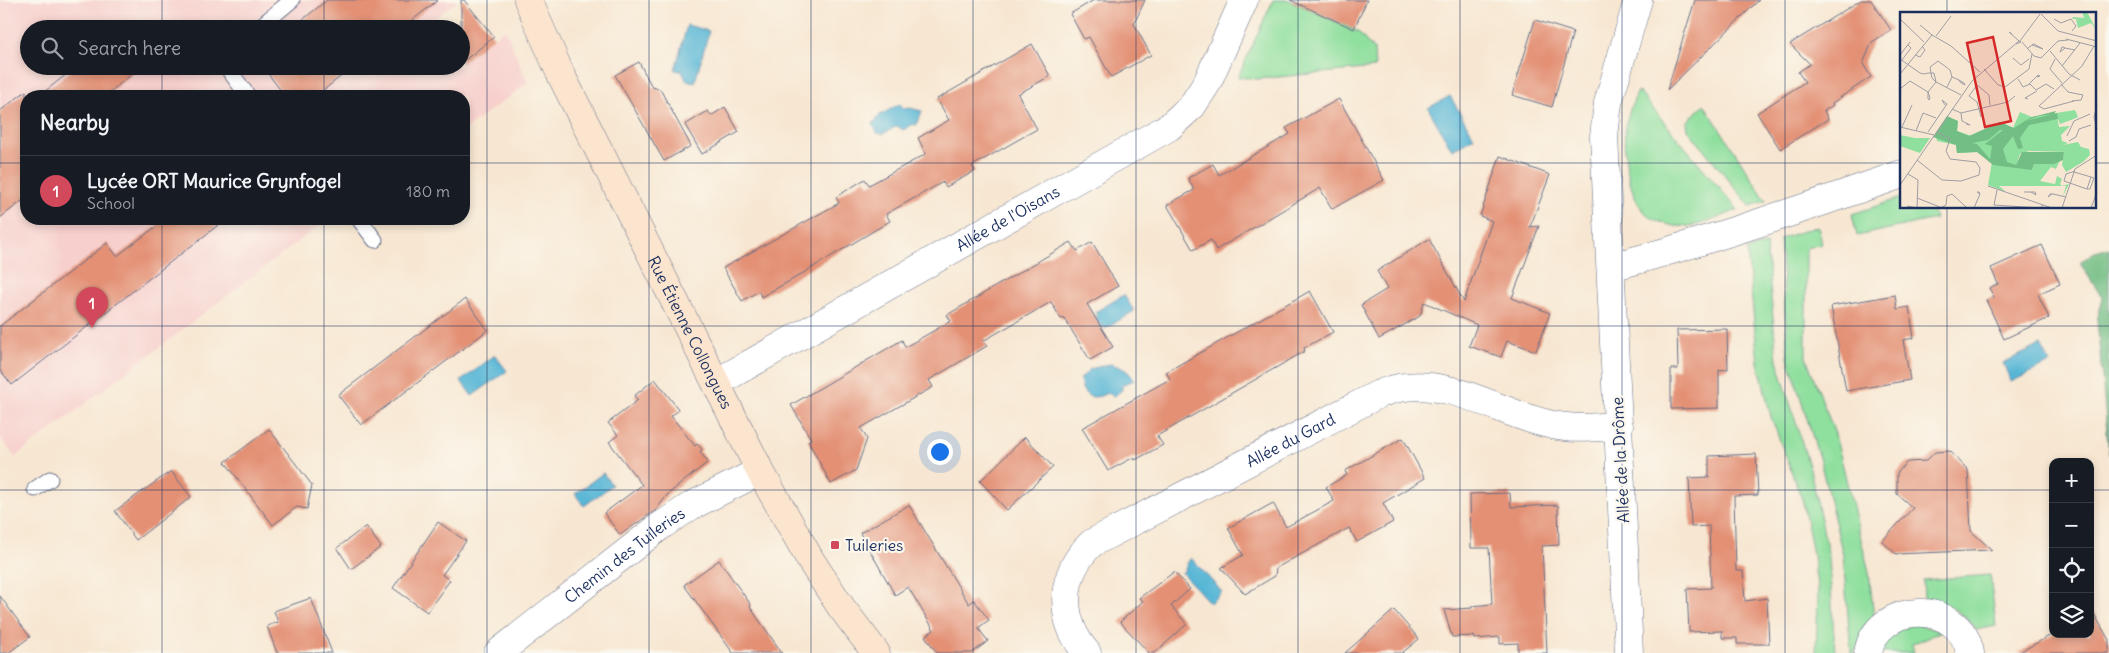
<!DOCTYPE html>
<meta charset="utf-8">
<style>
body{margin:0;font-family:Delius,sans-serif;background:#20242c;color:#f1f3f6}
.controls{position:absolute;right:15px;bottom:15px;display:grid;overflow:hidden;border-radius:10px;box-shadow:0 2px 8px #0003}
.controls button{width:45px;height:45px;display:grid;place-items:center;padding:0;border:0;border-bottom:1px solid #363941;background:#171b24;color:#f1f3f6;font:25px sans-serif}
.you{position:absolute;left:939px;top:451px;width:18px;height:18px;margin:-12px;border:4px solid #fff;border-radius:50%;background:#1a73e8;box-shadow:0 0 0 8px #1a73e833}
.badge{display:grid;place-items:center;width:32px;height:32px;border-radius:50%;background:#d1495b;color:#fff;font-size:16px;font-weight:700}
.pin{position:absolute;translate:-50% -41px;filter:drop-shadow(0 1px 2px #0008)}
.pin::after{content:'';position:absolute;top:26px;width:18px;height:15px;background:inherit;clip-path:polygon(0 0,100% 0,50% 100%)}
.list{margin:0;padding:0;list-style:none}
h2{display:flex;justify-content:space-between;align-items:center;height:65px;margin:0;padding:0 20px;font-size:21px}
h2 small{font-size:16px;font-weight:400;color:#9ea1a6}
.list li{display:grid;grid-template-columns:32px 1fr auto;gap:15px;align-items:center;box-sizing:border-box;height:70px;padding:0 20px;border-top:1px solid #363941}
.list b{display:block;font-size:19px;white-space:nowrap}
.list p{margin:0;font-size:16px;white-space:nowrap;color:#9ea1a6}
.list em{font-size:16px;font-style:normal;color:#9ea1a6}
.icon{flex:none;width:28px;height:28px;fill:none;stroke:currentColor;stroke-width:2;stroke-linecap:round;stroke-linejoin:round}
.map{position:relative;flex:none;width:2109px;height:653px;overflow:hidden}
.search{position:absolute;background:#171b24;box-shadow:0 2px 8px #0003;left:20px;top:20px;width:450px;height:55px;display:flex;align-items:center;gap:12px;box-sizing:border-box;padding:0 18px;border-radius:28px;color:#9ea1a6;font-size:19px}
.panel{position:absolute;background:#171b24;box-shadow:0 2px 8px #0003;left:20px;top:90px;width:450px;height:135px;border-radius:20px}
.map>svg:first-child{display:block}
</style>
<div class="map">
<svg width="2109" height="653" viewBox="0 0 2109 653">
<rect width="100%" height="100%" fill="#fbf7ec"/>
<filter id="ink" filterUnits="userSpaceOnUse"><feTurbulence type="fractalNoise" baseFrequency=".02" numOctaves="2"/><feDisplacementMap in="SourceGraphic" scale="10" xChannelSelector="R" yChannelSelector="G"/><feConvolveMatrix kernelMatrix="1 2 1 2 8 2 1 2 1" color-interpolation-filters="sRGB"/></filter>
<filter id="wash" filterUnits="userSpaceOnUse"><feTurbulence type="fractalNoise" baseFrequency=".0096" numOctaves="4" result="noise"/><feDisplacementMap in="SourceGraphic" scale="20" xChannelSelector="R" yChannelSelector="G"/><feGaussianBlur stdDeviation="1.12" result="paint"/><feColorMatrix in="noise" values="0 0 0 0 0 0 0 0 0 0 0 0 0 0 0 0 0 1.4 0 .05"/><feComposite in="paint" operator="in"/></filter>
<g filter="url(#wash)">
<rect width="100%" height="100%" fill="#f7e7d2"/>
<polygon fill="#f7d0cd" points="0,0 458,0 433,20 440,29 29,29 29,66 461,66 461,55 465,60 505,29 528,83 464,130 464,96 26,96 26,219 328,219 15,457 0,437"/>
<g fill="#8fdf9e" stroke="#55877e">
<polygon points="1273,0 1289,0 1358,32 1374,50 1375,68 1257,79 1238,77"/>
<path d="M1638,91l100,119c-19,7 -42,19 -63,16 -11,-2 -26,-7 -33,-17 -15,-19 -20,-63 -16,-85 2,-11 7,-22 12,-33z"/>
<polygon points="1704,104 1758,188 1766,201 1750,206 1688,130 1687,122"/>
<polygon points="1901,198 1902,208 1932,208 1935,219 1857,236 1852,214"/>
<polygon points="1818,226 1822,244 1806,248 1806,357 1835,434 1869,572 1874,618 1854,653 1851,653 1843,555 1821,464 1788,357 1780,239"/>
<polygon points="1766,244 1777,360 1810,469 1829,557 1835,653 1816,653 1818,593 1812,549 1803,502 1771,417 1758,362 1747,250"/>
<path d="M1990,575l6,51 -20,4c-14,-19 -29,-28 -52,-32l-1,-18z"/>
<path d="M1913,624l29,7 -30,13 2,9h-33c7,-16 15,-23 32,-29z"/>
</g>
<polygon fill="#73be85" stroke="#477672" points="2109,248 2109,455 2097,320 2103,299 2080,263 2092,253"/>
<g fill="#56b6d5" stroke="#38729a">
<polygon points="687,25 709,31 695,82 686,80 682,71 675,70"/>
<polygon points="1450,96 1474,137 1452,150 1428,108"/>
<polygon points="900,104 904,109 910,108 922,111 916,126 914,124 903,130 897,126 883,134 877,133 873,124 880,115"/>
<polygon points="1124,295 1134,311 1105,329 1103,326 1098,327 1094,319 1097,315 1095,312"/>
<polygon points="2041,345 2050,363 2011,382 2003,363"/>
<polygon points="495,355 507,371 472,396 461,381"/>
<path d="M1110,364c11,3 18,5 24,16l-12,5v5l-8,6 -7,-3c-14,8 -27,4 -26,-15l9,-9z"/>
<polygon points="603,473 612,485 584,506 575,494"/>
<path d="M1191,558l31,34 -12,11 -28,-30c5,-5 4,-10 9,-15z"/>
</g>
<g id="blocks">
<g fill="#e39075">
<polygon points="327,0 438,0 401,29 291,29"/>
<polygon points="461,0 464,0 494,37 461,63"/>
<polygon points="1094,0 1145,0 1134,24 1151,55 1111,77 1089,37 1084,39 1070,14"/>
<polygon points="1290,0 1367,0 1354,29"/>
<polygon points="1695,0 1759,0 1667,90"/>
<polygon points="1861,0 1871,0 1891,30 1872,42 1863,64 1871,77 1832,103 1833,105 1824,111 1828,119 1780,149 1757,113 1805,82 1798,72 1810,64 1790,44"/>
<polygon points="1535,20 1573,32 1552,107 1512,95"/>
<polygon points="1032,44 1050,76 1018,94 1037,129 972,166 975,171 946,187 943,182 886,214 890,221 795,278 761,297 759,291 742,301 723,268 839,203 836,197 865,179 869,185 926,154 918,138 949,120 937,99"/>
<polygon points="639,62 652,87 660,89 691,146 664,161 615,75"/>
<polygon points="77,66 142,66 105,96 39,96"/>
<polygon points="262,66 354,66 316,96 285,96"/>
<polygon points="26,91 26,198 0,218 0,111"/>
<polygon points="1339,99 1384,180 1332,209 1320,188 1216,250 1211,240 1193,250 1167,205 1194,190 1188,178 1213,164 1219,175 1290,134 1286,128"/>
<polygon points="725,107 739,132 702,154 685,125 708,111 711,116"/>
<polygon points="1500,156 1550,175 1530,227 1539,226 1512,298 1550,313 1536,351 1507,341 1501,357 1469,346 1477,325 1424,302 1420,316 1379,339 1361,305 1387,289 1377,271 1429,239 1464,302 1492,221 1480,216"/>
<polygon points="166,219 226,219 12,385 0,370 0,326 107,243 117,256"/>
<polygon points="1071,242 1077,251 1092,242 1118,286 1087,304 1113,347 1090,360 1064,318 1061,319 1051,302 983,341 987,346 929,380 933,387 861,428 867,439 856,470 831,484 808,441 811,439 791,405 902,340 905,347 951,321 947,315"/>
<polygon points="2042,245 2060,284 2038,294 2049,318 2004,339 1986,300 1994,297 1989,288 1998,284 1991,268"/>
<polygon points="1310,291 1333,332 1304,348 1305,351 1157,436 1163,445 1135,460 1134,457 1108,471 1082,428 1170,379 1166,372"/>
<polygon points="1895,295 1897,309 1909,307 1914,338 1903,340 1910,380 1846,391 1831,306"/>
<polygon points="465,299 488,330 361,425 338,395"/>
<polygon points="1727,329 1728,369 1719,370 1719,408 1671,409 1671,369 1678,369 1677,330"/>
<polygon points="655,379 679,410 671,416 695,446 697,444 702,449 700,452 708,462 668,494 656,510 620,535 604,513 642,485 609,442 618,435 608,423 638,400 634,396"/>
<polygon points="269,429 312,485 307,509 297,507 273,525 225,462"/>
<polygon points="1025,437 1053,467 1007,510 980,481"/>
<polygon points="1403,438 1425,478 1383,503 1393,522 1357,542 1349,528 1276,568 1275,576 1245,594 1221,568 1243,555 1228,528 1273,503 1286,527 1334,501 1326,487 1347,475 1345,471"/>
<polygon points="1950,451 1968,470 1971,531 1992,550 1896,554 1882,541 1913,508 1897,494 1897,473 1907,462 1926,461 1935,452"/>
<polygon points="1756,454 1758,495 1734,496 1736,571 1743,571 1745,601 1767,598 1769,644 1737,644 1737,638 1722,638 1722,631 1689,632 1687,589 1711,588 1709,526 1691,527 1689,478 1709,477 1709,456"/>
<polygon points="171,471 191,497 136,540 115,511"/>
<polygon points="1510,493 1511,507 1558,505 1559,545 1542,546 1547,653 1518,653 1518,643 1500,644 1500,637 1475,639 1474,636 1452,637 1444,610 1472,608 1472,606 1492,604 1489,548 1471,548 1470,494"/>
<polygon points="909,505 969,604 974,600 989,620 978,628 988,641 972,653 937,653 925,636 934,630 908,587 895,595 860,533"/>
<polygon points="438,522 466,541 442,575 450,580 427,612 393,588"/>
<polygon points="366,526 381,547 351,569 337,548"/>
<polygon points="719,560 751,605 750,607 782,653 733,653 684,585"/>
<polygon points="1174,572 1190,589 1171,606 1187,624 1155,653 1149,653 1120,622 1143,601 1139,598"/>
<polygon points="0,596 30,637 8,653 0,653"/>
<polygon points="311,598 332,653 277,653 267,626 278,622 274,611"/>
<polygon points="1394,610 1419,639 1402,653 1345,653"/>
<polygon points="2093,612 2109,640 2109,653 2018,653 2053,634 2090,634 2090,613"/>
</g>
</g>
</g>
<g filter="url(#ink)">
<use href="#blocks" fill-opacity="0" stroke="#686f87" stroke-width="1"/>
<g fill="none" stroke-linecap="round" stroke-linejoin="round">
<g stroke="#686f87" stroke-width="17">
<g id="lane">
<polyline points="257,29 292,0"/>
<polyline points="226,66 248,96"/>
<polyline points="359,219 375,240"/>
<polyline points="35,489 50,479"/>
</g>
</g>
<g stroke="#686f87" stroke-width="29">
<g id="street">
<path d="M1611,267c98,-26 194,-59 291,-93"/>
<path id="s1" d="M716,383l453,-256 23,-21 15,-23 37,-83"/>
<path id="s2" d="M498,653l161,-126 32,-21 69,-35"/>
<path id="s3" d="M1087,653c-29,-33 -28,-79 5,-110l287,-149c8,-3 17,-6 26,-7 50,-7 100,29 148,38 22,5 44,2 66,1"/>
<polyline points="1629,653 1604,136 1608,103 1638,0"/>
<path d="M1868,653c9,-53 93,-54 102,0"/>
</g>
</g>
<g stroke="#686f87" stroke-width="29">
<g id="secondary">
<path id="s4" d="M528,0l33,75 199,396 51,90 30,46 35,46"/>
</g>
</g>
<use href="#lane" stroke="#fff" stroke-width="15"/>
<use href="#street" stroke="#fff" stroke-width="28"/>
<use href="#secondary" stroke="#fbe5cf" stroke-width="28"/>
</g>
</g>
<path fill="none" stroke="#1b2f5e" stroke-width="1" stroke-opacity="0.55" d="M162,0v29M324,0v29M487,0v653M649,0v653M811,0v653M973,0v653M1136,0v653M1298,0v653M1460,0v653M1622,0v653M1785,0v653M1947,0v14M162,66v30M324,66v30M0,163h26M464,163h1438M2095,163h14M1947,208v445M162,219v434M324,219v434M0,326h2109M0,490h2053M2090,490h19"/>
<rect fill="#d1495b" stroke="#fbf7ec" stroke-width="2" x="830" y="540" width="10" height="10" rx="2.5"/>
<g text-anchor="middle" stroke-width="4.5" stroke-linejoin="round" paint-order="stroke">
<g font-size="16" fill="#1b2f5e" stroke="#fbf7ec">
<text dy="6" stroke="none"><textPath href="#s1" startOffset="335">Allée de l'Oisans</textPath></text>
<text dy="6" stroke="none"><textPath href="#s4" startOffset="370">Rue Étienne Collongues</textPath></text>
<text dy="6" stroke="none"><textPath href="#s3" startOffset="346">Allée du Gard</textPath></text>
<text transform="translate(1620 460) rotate(-93)" y="6">Allée de la Drôme</text>
<text dy="6" stroke="none"><textPath href="#s2" startOffset="160">Chemin des Tuileries</textPath></text>
</g>
<g font-size="16" fill="#1b2f5e" stroke="#fbf7ec" text-anchor="start">
<text x="845" y="551">Tuileries</text>
</g>
</g>
<g transform="translate(1900 12)">
<rect width="196" height="196" fill="#f7e7d2"/>
<path d="M182,0h5l9,17 -5,-6 -13,5 -2,-9h-4l1,-2 11,1zM175,98l3,7 -7,3 -11,4 -3,-7 2,10 11,-1 -9,9 1,6 6,2 -5,2 15,-3 3,5 8,2 1,6 -7,7 -17,10 -4,-7 2,-13 -35,-1 -9,3 -4,12 16,4 2,-6h20l6,-4 -4,9 -5,-2 -11,14 15,3 2,-8 5,3 -2,5 2,2 7,-2 -6,12 3,-10h-67l7,6 -18,-7 4,-23 -15,-10 -20,1 -1,-8 -19,-4 -2,-7 18,-15 5,2 -1,10 15,5 28,-14 13,6 7,-16 12,5zM0,123l15,3h15l-10,15 -20,-7z" fill="#8fdf9e"/>
<path d="M156,99l-2,3 -15,2 -14,5 32,-8 1,6 -29,6 -9,13 3,10 -5,1 -5,-13 -10,13 4,13 9,3 6,-13h42l-1,8 -9,4h-20l-2,6 -39,-5 -16,-13 -20,1 -1,-8 -23,-8 14,-21 11,5 -1,10 12,5 31,-14 14,6 14,-9 4,-2zM100,118h3l-18,14 7,2 -2,13 -13,-15 -5,-1 16,-3z" fill="#73be85" fill-rule="evenodd"/>
<path fill="none" stroke="#9f9da4" stroke-width="1" d="M141,2l17,17 39,10M0,7l24,23M154,7l7,4 10,-4 5,7 -4,5M20,13l12,10M112,22l-3,-2 10,9M32,23l19,11 29,26M36,24l15,-20M166,27l31,8M120,29l20,-27M122,30l12,14 7,2 17,-17 10,-1M165,36l-5,4 2,-5h1l2,1 10,2M127,37l1,-1 4,-3 1,-1h1l9,5 -11,-4M150,39l19,23 11,6M0,43l10,-13M15,43l5,2 5,-7 -3,-4M113,46l8,7 8,-6M0,47l20,14 4,1 4,-1h6l2,9 -4,-4 -1,-5 -1,-6 8,-6 12,9 2,7M155,47l-5,10 12,14M2,48l9,-12 -3,-3M162,54l18,-23M84,57l14,16 7,2 24,-18 3,-15M0,62l32,-39M118,67l5,8 7,-3 6,6 10,-6 8,5M59,68l5,3 1,2 -5,-3zM129,72l9,-9 2,1 -3,1M161,72l7,8 15,3 -2,5 -9,1M47,75l5,-10 7,3M0,77l10,-8 18,11 8,-10 25,13M28,80l2,6 -1,2 -1,-1zM128,87l-3,-1 12,-7M174,89l-30,8 -5,-3 43,-40 12,-20M197,93l-3,12 3,12M52,97l9,4 47,-11 7,-6M61,101l1,8 8,4 -4,-1M81,105l-4,-15 -8,-6 8,-11 12,10 1,10M0,115l34,8M2,115l10,-22M16,119l7,-18 13,5M28,120l19,-28 -5,-4 3,5M167,124l7,-15 16,-7M169,129l7,-4 3,-8 12,-4M17,148l25,20 19,1 18,-6 1,-7 -4,-6 -26,-3 -4,-8 4,-12 -13,-7M174,160l17,5 -4,12 -23,-8 2,-7 9,-3M0,173l72,-104 47,-40 2,1 -5,2M88,174l64,22M187,177h3l4,-11 -3,-1M97,178l-3,15 46,3 3,-3M124,180h11l1,3 -5,-3M152,182l-4,3 2,-3h3l13,3M17,186l23,9M7,194l10,2 1,-28 -10,-6M40,196l6,-3 1,-9 5,-2 15,14M74,196l6,-14 -3,-2h2l1,2M162,196l13,-39 22,-14M191,196l6,-16"/>
<path fill="#d62828" fill-opacity="0.15" stroke="#d62828" stroke-width="2.5" d="M93,25l18,84 -26,6 -18,-84z"/>
<rect width="196" height="196" fill="none" stroke="#1b2f5e" stroke-width="2.5"/>
</g>
</svg>
<div class="controls">
<button>+</button>
<button>−</button>
<button><svg class="icon" aria-label="locate" viewBox="0 0 24 24"><circle cx="12" cy="12" r="6"/><path d="M12 2v4M12 18v4M2 12h4M18 12h4"/></svg></button>
<button><svg class="icon" aria-label="layers" viewBox="0 0 24 24"><path d="M12 4l9 5-9 5-9-5zM3 14l9 5 9-5"/></svg></button>
</div>
<div class="you"></div>
<div class="pin badge" style="left:92px;top:328px">1</div>
<div class="search"><svg class="icon" aria-label="search" viewBox="0 0 24 24"><circle cx="10" cy="10" r="6"/><path d="M15 15l6 6"/></svg>Search here</div>
<section class="panel">
<h2>Nearby<small></small></h2>
<ul class="list">
<li><span class="badge">1</span><div><b>Lycée ORT Maurice Grynfogel</b><p>School</p></div><em>180 m</em></li>
</ul>
</section>
</div>
